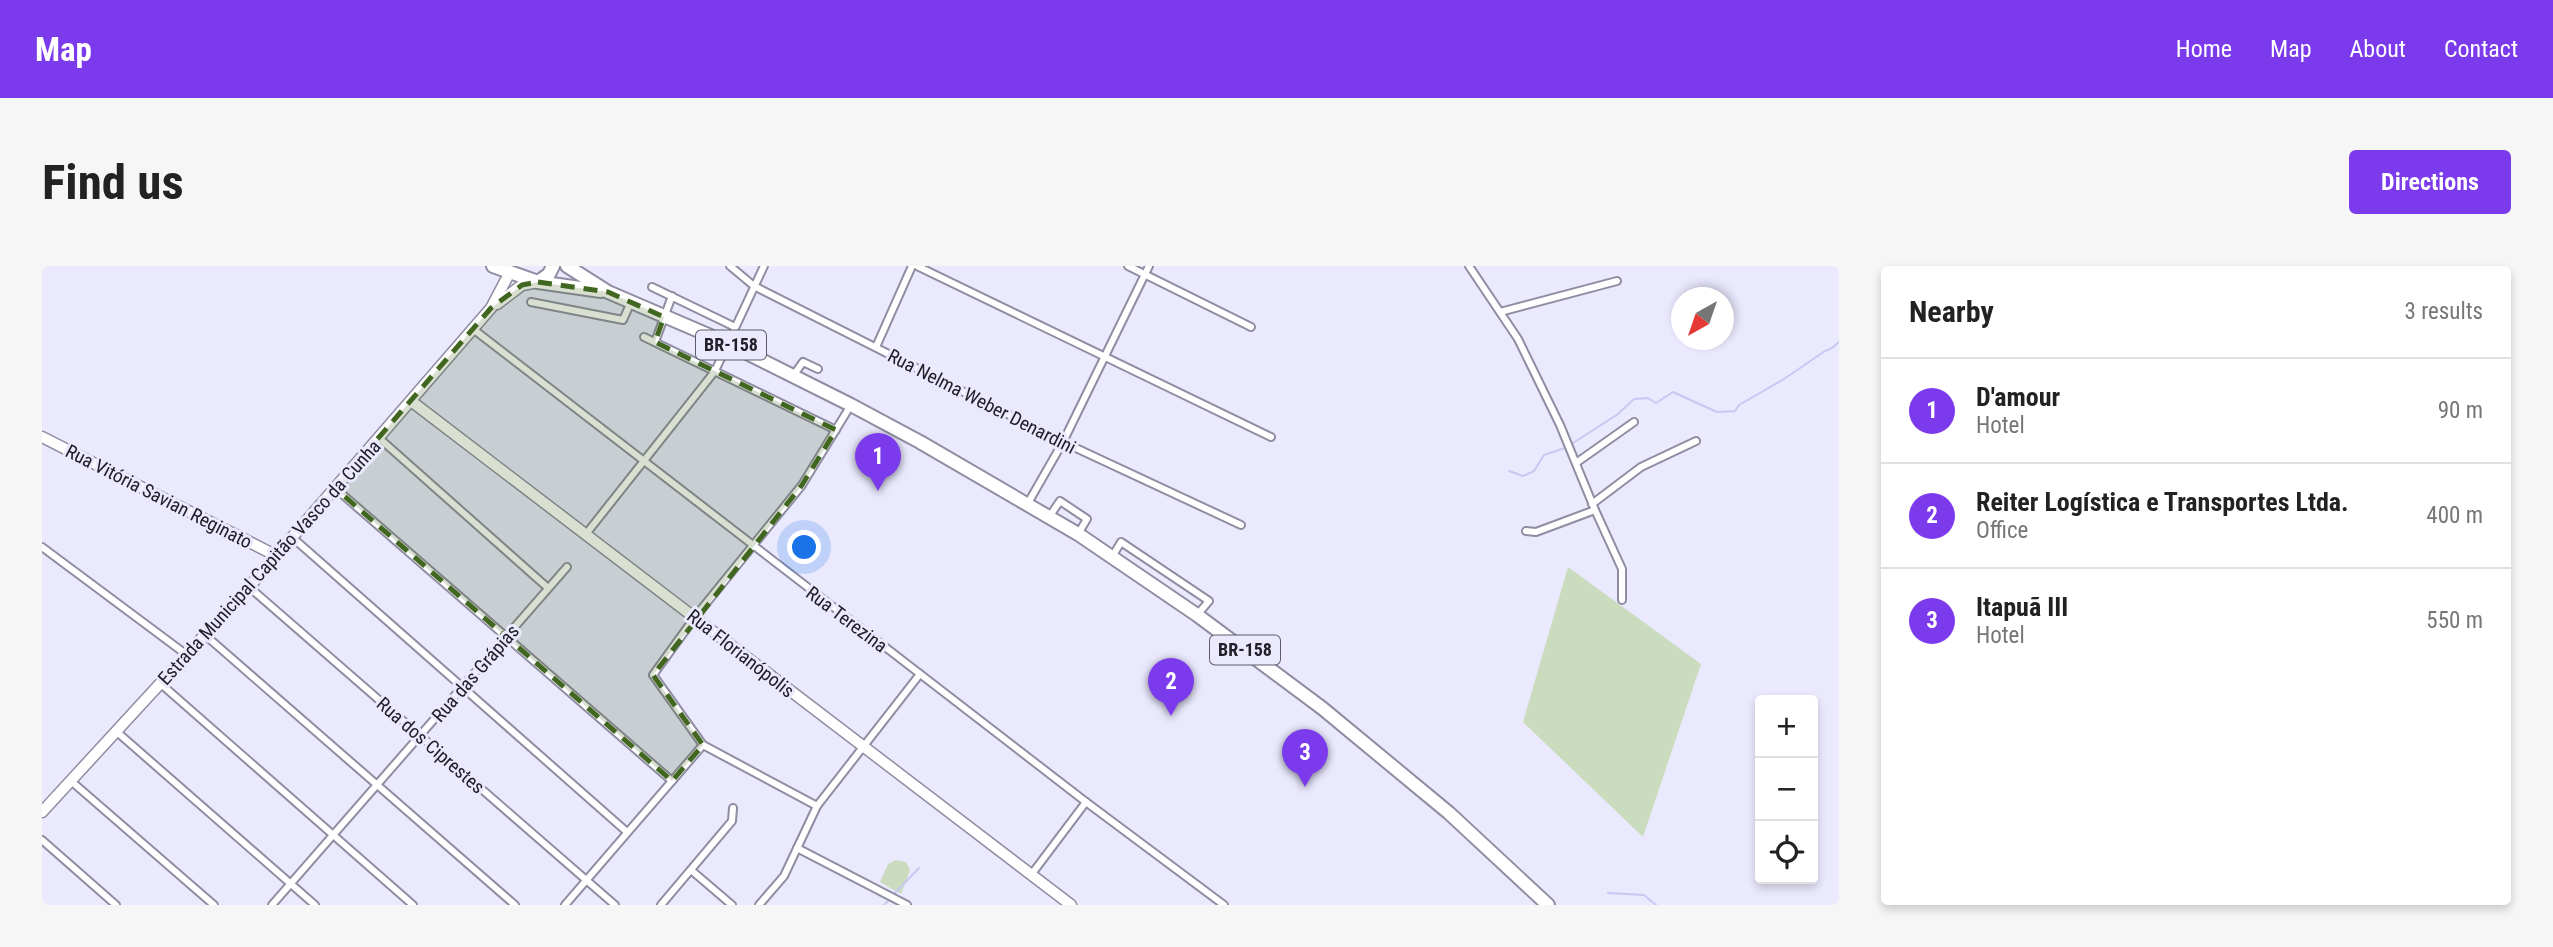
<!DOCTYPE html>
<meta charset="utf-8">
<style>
body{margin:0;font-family:"Roboto Condensed",sans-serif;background:#f6f6f6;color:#222}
.controls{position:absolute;right:21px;bottom:21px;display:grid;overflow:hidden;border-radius:7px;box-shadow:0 4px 10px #0003}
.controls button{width:63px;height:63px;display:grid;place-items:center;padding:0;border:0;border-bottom:2px solid #e0e0e0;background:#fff;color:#222;font:35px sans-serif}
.compass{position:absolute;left:1629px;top:21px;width:63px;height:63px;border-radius:50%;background:#fff;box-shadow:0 4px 10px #0003;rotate:220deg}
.you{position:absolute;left:763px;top:282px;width:24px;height:24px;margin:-18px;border:5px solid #fff;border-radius:50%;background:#1a73e8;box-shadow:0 0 0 10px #1a73e833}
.badge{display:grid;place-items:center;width:46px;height:46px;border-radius:50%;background:#7c3aed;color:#fff;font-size:23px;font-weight:700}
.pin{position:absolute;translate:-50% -58px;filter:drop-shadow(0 2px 4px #0008)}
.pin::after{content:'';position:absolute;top:37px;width:24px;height:21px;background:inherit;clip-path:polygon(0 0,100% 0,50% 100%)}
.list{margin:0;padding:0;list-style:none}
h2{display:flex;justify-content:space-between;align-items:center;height:91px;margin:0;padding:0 28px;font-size:30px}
h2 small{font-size:23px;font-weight:400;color:#767676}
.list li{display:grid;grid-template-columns:46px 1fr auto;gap:21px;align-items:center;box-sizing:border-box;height:105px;padding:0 28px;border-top:2px solid #e0e0e0}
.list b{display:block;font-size:26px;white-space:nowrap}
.list p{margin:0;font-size:23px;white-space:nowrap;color:#767676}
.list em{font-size:23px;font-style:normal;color:#767676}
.icon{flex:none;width:38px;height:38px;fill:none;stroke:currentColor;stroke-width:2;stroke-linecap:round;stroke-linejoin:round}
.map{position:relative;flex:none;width:1797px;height:639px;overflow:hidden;border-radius:7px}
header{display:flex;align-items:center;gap:42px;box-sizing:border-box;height:98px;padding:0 35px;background:#7c3aed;color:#fff}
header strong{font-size:33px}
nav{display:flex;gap:38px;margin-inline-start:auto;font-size:24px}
.intro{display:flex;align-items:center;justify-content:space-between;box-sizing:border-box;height:168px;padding:0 42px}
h1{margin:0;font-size:49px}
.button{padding:18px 32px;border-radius:7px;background:#7c3aed;color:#fff;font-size:24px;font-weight:700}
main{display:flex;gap:42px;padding:0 42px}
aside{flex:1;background:#fff;border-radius:7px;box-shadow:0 4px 10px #0003}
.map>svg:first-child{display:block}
</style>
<header>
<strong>Map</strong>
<nav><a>Home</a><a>Map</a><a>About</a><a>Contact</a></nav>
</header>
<div class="intro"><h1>Find us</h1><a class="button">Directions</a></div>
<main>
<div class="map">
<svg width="1797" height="639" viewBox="0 0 1797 639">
<rect width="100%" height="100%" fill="#eae9fe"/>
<g fill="#cadcbd">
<polygon points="1526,301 1659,398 1601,571 1481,456"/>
<polygon points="854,594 864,596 868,604 859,628 838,616 846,598"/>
</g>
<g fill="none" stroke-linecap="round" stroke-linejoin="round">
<g stroke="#cac7f0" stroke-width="2">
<polyline points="1528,179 1576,148 1592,133 1606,132 1614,137 1631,126 1675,146 1693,145 1697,139 1742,113 1783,85 1790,82 1797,76"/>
<polyline points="1467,205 1481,210 1492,205 1502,189 1523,182"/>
<polyline points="1566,627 1602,629 1614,639"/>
<polyline points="851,629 877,602"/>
<polyline points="842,639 848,633"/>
</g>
<g stroke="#8f8da1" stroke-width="10">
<g id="street">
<polyline points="688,0 712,20 1021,176 1199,259"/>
<polyline points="875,0 1229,171"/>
<polyline points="1086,0 1209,61"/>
<polyline points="1427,0 1476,73 1518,159 1553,244 1580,303 1580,334"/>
<polyline points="610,21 693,61"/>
<polyline points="489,36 581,54 589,36"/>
<polyline points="1458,46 1575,15"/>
<polyline points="431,63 1044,536 1182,639"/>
<polyline points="602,71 794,164"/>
<polyline points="613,76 630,30"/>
<polyline points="834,81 870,0"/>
<polyline points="751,110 761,96 776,103"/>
<polyline points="337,172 506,322"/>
<polyline points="1534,197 1592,156"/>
<polyline points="293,222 630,515"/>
<polyline points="986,237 1021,176 1107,0"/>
<polyline points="1550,238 1599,201 1654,175"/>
<polyline points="1007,251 1018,235 1045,253 1036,268"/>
<polyline points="1484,265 1494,266 1553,244"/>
<polyline points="544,268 673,105 722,0"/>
<polyline points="251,272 585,566"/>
<polyline points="0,281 145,389"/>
<polyline points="1070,291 1079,276 1167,335 1155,349"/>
<polyline points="207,321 573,639"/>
<polyline points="163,369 473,639"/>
<polyline points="119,418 371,639"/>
<polyline points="75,466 273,639"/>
<polyline points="29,515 172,639"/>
<polyline points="775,540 661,479 611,409 653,351 760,219 809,139"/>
<polyline points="0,574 74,639"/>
<polyline points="755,582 865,639"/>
<polyline points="649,604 690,639"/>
<polyline points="989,609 1044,536"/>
<polyline points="230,639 525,301"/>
<polyline points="523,639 661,479"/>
<polyline points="619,639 690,555 691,542"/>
<polyline points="717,639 742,610 775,540 878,408"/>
</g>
</g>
<g stroke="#8f8da1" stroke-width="13">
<g id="secondary">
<polyline points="455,38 480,19 496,16"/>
<polyline points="369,135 1029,639"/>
<polyline points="0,171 235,290"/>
<polyline points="0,546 207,321 449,42 468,6"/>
</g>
</g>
<g stroke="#8f8da1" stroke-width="16">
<g id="highway">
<polyline points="451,0 496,16 559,25"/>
<polyline points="525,0 566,26 685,77 809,139 878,176 1036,268 1155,349 1280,442 1407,547 1506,639"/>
<polyline points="496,16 507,8 511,0"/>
</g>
</g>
<use href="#street" stroke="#fff" stroke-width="6"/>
<use href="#secondary" stroke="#fff" stroke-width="10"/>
<use href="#highway" stroke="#fff" stroke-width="12"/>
</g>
<path fill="#41661f" fill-opacity="0.2" stroke="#41661f" stroke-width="5" stroke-dasharray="14 9" stroke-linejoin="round" d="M496,16l70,10 56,25 -9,25 181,88 -34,55 -149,190 50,70 -31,36 -337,-293 156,-180 31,-23z"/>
<g text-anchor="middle" stroke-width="6" stroke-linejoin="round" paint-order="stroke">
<g fill="#eae9fe" stroke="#5d5c68" stroke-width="2">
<rect x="654" y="64.5" width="70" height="29" rx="5"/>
<rect x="1168" y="369.5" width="70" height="29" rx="5"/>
</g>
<g font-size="18" font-weight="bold" fill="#212028">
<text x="689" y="85">BR-158</text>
<text x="1203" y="390">BR-158</text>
</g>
<g font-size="19" fill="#212028" stroke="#eae9fe">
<text transform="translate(940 135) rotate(27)" y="7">Rua Nelma Weber Denardini</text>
<text transform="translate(117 230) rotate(27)" y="7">Rua Vitória Savian Reginato</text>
<text transform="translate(227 296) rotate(-48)" y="7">Estrada Municipal Capitão Vasco da Cunha</text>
<text transform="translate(805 353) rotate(37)" y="7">Rua Terezina</text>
<text transform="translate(699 387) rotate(38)" y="7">Rua Florianópolis</text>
<text transform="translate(433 407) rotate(-49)" y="7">Rua das Grápias</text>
<text transform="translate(389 479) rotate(41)" y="7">Rua dos Ciprestes</text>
</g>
</g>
</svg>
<div class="controls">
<button>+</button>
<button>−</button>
<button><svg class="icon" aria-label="locate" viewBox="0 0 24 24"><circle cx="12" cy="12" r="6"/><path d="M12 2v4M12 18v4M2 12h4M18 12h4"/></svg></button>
</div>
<svg class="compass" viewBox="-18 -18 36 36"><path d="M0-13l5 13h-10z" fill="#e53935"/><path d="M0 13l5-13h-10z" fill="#767676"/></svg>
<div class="you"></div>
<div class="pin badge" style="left:836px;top:225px">1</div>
<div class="pin badge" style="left:1129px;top:450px">2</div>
<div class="pin badge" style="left:1263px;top:521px">3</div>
</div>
<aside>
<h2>Nearby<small>3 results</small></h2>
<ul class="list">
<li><span class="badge">1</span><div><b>D'amour</b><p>Hotel</p></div><em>90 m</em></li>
<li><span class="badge">2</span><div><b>Reiter Logística e Transportes Ltda.</b><p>Office</p></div><em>400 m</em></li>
<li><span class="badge">3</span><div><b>Itapuã III</b><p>Hotel</p></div><em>550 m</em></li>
</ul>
</aside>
</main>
